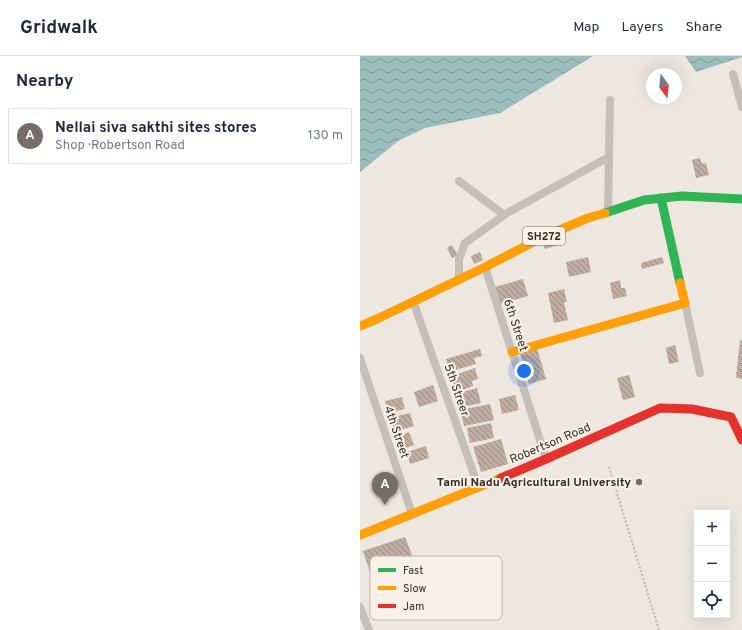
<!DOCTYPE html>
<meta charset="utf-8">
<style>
body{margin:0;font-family:Overpass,sans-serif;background:#f2f2f3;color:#1f2937}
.controls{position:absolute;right:12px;bottom:12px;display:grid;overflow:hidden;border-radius:0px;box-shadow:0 4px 16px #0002}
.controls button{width:36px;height:36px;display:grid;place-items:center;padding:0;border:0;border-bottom:1px solid #e0e1e3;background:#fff;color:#1f2937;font:20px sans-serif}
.compass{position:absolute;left:286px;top:12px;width:36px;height:36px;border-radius:50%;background:#fff;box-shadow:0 4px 16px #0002;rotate:165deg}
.you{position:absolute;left:164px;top:315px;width:14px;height:14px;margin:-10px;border:3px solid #fff;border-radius:50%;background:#1a73e8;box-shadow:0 0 0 6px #1a73e833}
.badge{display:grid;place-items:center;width:26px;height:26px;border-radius:50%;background:#766d68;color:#fff;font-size:13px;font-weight:700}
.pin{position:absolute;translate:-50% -33px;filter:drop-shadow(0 1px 2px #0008)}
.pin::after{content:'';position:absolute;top:21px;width:14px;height:12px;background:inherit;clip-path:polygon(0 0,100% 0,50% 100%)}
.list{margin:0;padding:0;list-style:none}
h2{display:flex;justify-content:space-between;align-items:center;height:52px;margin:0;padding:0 16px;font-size:17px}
h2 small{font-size:13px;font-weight:400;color:#747a83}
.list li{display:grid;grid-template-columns:26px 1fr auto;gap:12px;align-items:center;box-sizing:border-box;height:56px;margin:0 8px 8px;padding:0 8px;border:1px solid #e0e1e3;border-radius:0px}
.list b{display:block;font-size:15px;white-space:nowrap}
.list p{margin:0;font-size:13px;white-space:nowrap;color:#747a83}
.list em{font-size:13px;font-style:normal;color:#747a83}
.icon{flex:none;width:22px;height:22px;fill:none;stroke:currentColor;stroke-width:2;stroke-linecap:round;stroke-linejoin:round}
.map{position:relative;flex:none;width:382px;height:574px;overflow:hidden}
header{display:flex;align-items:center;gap:24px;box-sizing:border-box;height:56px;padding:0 20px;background:#fff;border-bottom:1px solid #e0e1e3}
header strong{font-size:19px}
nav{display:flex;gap:22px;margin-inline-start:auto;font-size:14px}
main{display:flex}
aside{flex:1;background:#fff}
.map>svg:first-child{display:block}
</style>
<header>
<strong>Gridwalk</strong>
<nav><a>Map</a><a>Layers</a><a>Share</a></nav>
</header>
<main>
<aside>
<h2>Nearby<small></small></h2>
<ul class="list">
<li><span class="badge">A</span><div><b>Nellai siva sakthi sites stores</b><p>Shop · Robertson Road</p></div><em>130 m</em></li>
</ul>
</aside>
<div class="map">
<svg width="382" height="574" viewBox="0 0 382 574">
<defs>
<pattern id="water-waves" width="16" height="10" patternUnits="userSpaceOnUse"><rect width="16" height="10" fill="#9cbdbe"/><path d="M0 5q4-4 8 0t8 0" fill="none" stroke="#809a9a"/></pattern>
<pattern id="building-back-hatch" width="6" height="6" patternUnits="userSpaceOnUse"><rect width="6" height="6" fill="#c0aca1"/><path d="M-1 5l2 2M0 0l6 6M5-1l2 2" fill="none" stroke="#9d8c83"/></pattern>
</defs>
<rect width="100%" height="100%" fill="#ede7e0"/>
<g fill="url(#water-waves)">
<polygon points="0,0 233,0 140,57 65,72 38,85 0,116"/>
<polygon points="325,0 382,0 382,1 336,16"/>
</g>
<g fill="url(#building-back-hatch)">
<polygon points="340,102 342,108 346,107 349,119 336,122 332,104"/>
<polygon points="200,179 202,188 185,193 182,184"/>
<polygon points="92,189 98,199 92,202 87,192"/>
<polygon points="120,196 123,204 114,208 111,200"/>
<polygon points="228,201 231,216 209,221 206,206"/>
<polygon points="302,201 304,207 282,213 281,207"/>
<polygon points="163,223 168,240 140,248 135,231"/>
<polygon points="260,224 261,232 265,232 267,240 253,243 250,227"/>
<polygon points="204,233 207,246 204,246 208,264 194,267 188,237"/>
<polygon points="380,284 382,285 382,323 376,322"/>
<polygon points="315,289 319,306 309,308 306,292"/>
<polygon points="177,292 186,323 169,328 160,297"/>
<polygon points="120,293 122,300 114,302 116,308 89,316 86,303"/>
<polygon points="115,312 118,323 112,325 113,330 94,337 89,321"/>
<polygon points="269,319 275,341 263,344 257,322"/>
<polygon points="73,329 78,345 59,351 54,336"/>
<polygon points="117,332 121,347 99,352 95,338"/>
<polygon points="155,339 159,354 142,358 139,343"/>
<polygon points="42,341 45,353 27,357 25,345"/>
<polygon points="130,348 134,364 104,370 100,354"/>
<polygon points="50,357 54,370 33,376 29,362"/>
<polygon points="131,367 134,382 110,387 107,372"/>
<polygon points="49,376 54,389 40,394 35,381"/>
<polygon points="141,383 148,408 121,416 113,391"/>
<polygon points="66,390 69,402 50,408 47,396"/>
<polygon points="45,481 68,541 24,558 3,495"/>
</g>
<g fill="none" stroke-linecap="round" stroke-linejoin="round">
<polyline stroke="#beb8b2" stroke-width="2" stroke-dasharray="2 2" stroke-linecap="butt" points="249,411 299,574"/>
<g stroke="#c6bfb9" stroke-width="8">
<polyline points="373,18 382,51"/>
<polyline points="99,125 144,159"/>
<polyline points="248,156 250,44"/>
<polyline points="125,211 186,403"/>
<polyline points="99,223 99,203 105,187 147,157 249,101"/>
<polyline points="53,245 118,430"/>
<polyline points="325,247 340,317"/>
<polyline points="0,302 52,458"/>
<polyline points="0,551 9,574"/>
</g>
<g stroke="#30b455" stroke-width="9">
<polyline points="301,142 320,227"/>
<polyline points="245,157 284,144 322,140 382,143"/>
</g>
<g stroke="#ff9f0a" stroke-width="9">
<polyline points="0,270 17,263 125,211 183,181 228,162 245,157"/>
<polyline points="152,296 325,247 320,227"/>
<polyline points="0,479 141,422"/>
</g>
<polyline stroke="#e5322d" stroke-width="9" points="141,422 186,403 300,352 332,353 371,361 382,384"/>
</g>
<circle fill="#766d68" stroke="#f9f1e7" stroke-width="1.5" cx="279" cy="426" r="4"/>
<g text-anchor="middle" stroke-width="4" stroke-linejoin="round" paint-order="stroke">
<rect fill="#f9f1e7" stroke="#706761" stroke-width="1" x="163" y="171" width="42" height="18" rx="3"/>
<g font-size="11" font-weight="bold" fill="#362c27">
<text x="184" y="184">SH272</text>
</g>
<g font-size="12" fill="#362c27" stroke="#f9f1e7">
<text transform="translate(156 269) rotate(72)" y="4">6th Street</text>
<text transform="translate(97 334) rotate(71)" y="4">5th Streer</text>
<text transform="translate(37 376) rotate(71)" y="4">4th Street</text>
<text transform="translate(190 387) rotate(-23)" y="4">Robertson Road</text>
</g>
<g font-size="12" font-weight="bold" fill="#362c27" stroke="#f9f1e7" text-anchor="end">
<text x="271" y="430">Tamil Nadu Agricultural University</text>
</g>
</g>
<rect x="10" y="500" width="132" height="64" rx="6" fill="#f9f1e7" stroke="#beb6ad" stroke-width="1"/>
<rect x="18" y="512" width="18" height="4" fill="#30b455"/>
<rect x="18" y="530" width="18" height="4" fill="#ff9f0a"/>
<rect x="18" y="548" width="18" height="4" fill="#e5322d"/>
<g font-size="11" fill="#362c27">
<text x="43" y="518">Fast</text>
<text x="43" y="536">Slow</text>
<text x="43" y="554">Jam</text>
</g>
</svg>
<div class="controls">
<button>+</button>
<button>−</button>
<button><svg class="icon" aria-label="locate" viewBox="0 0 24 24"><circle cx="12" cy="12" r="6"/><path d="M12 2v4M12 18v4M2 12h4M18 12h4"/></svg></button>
</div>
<svg class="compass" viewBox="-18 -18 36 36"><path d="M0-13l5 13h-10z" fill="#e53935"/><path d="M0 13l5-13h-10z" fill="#747a83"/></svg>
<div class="you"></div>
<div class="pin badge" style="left:25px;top:449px">A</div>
</div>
</main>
